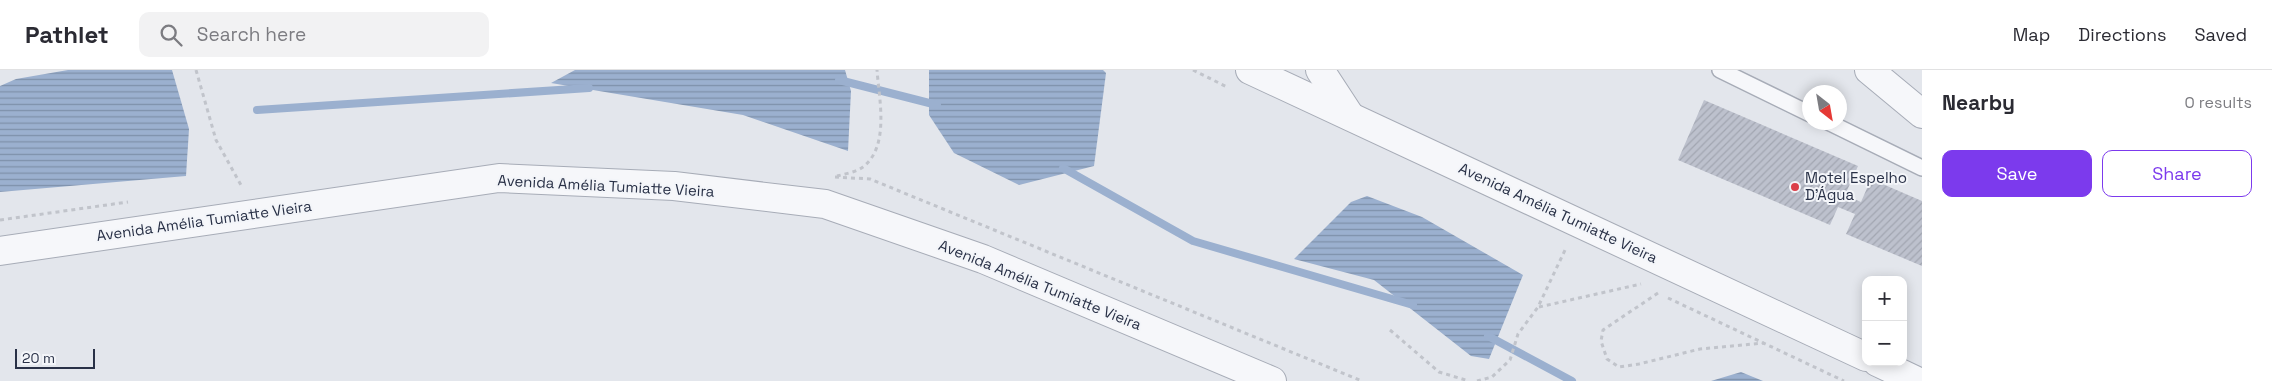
<!DOCTYPE html>
<meta charset="utf-8">
<style>
body{margin:0;font-family:"Space Grotesk",sans-serif;background:#f2f2f3;color:#2b2b33}
.controls{position:absolute;right:15px;bottom:15px;display:grid;overflow:hidden;border-radius:10px;box-shadow:0 2px 12px #0003}
.controls button{width:45px;height:45px;display:grid;place-items:center;padding:0;border:0;border-bottom:1px solid #e1e1e2;background:#fff;color:#2b2b33;font:25px sans-serif}
.compass{position:absolute;left:1802px;top:15px;width:45px;height:45px;border-radius:50%;background:#fff;box-shadow:0 2px 12px #0003;rotate:149deg}
.scale{position:absolute;left:15px;bottom:12px;width:80px;box-sizing:border-box;padding-left:5px;border:2px solid #293147;border-top:0;font-size:14px;line-height:18px;white-space:nowrap;color:#293147;-webkit-text-stroke:4px #f3f5f9;paint-order:stroke}
.list{margin:0;padding:0;list-style:none}
h2{display:flex;justify-content:space-between;align-items:center;height:65px;margin:0;padding:0 20px;font-size:21px}
h2 small{font-size:16px;font-weight:400;color:#7c7c81}
.actions{display:flex;gap:10px;padding:15px 20px}
.actions a{flex:1;padding:11px 0;border:1px solid #7c3aed;border-radius:10px;text-align:center;font-size:18px;color:#7c3aed}
.actions .main{background:#7c3aed;color:#fff}
.icon{flex:none;width:28px;height:28px;fill:none;stroke:currentColor;stroke-width:2;stroke-linecap:round;stroke-linejoin:round}
.map{position:relative;flex:none;width:1922px;height:311px;overflow:hidden}
header{display:flex;align-items:center;gap:30px;box-sizing:border-box;height:70px;padding:0 25px;background:#fff;border-bottom:1px solid #e1e1e2}
header strong{font-size:24px}
nav{display:flex;gap:28px;margin-inline-start:auto;font-size:18px}
.search{width:350px;height:45px;background:#f2f2f3;display:flex;align-items:center;gap:12px;box-sizing:border-box;padding:0 18px;border-radius:10px;color:#7c7c81;font-size:19px}
main{display:flex}
aside{flex:1;background:#fff}
.map>svg:first-child{display:block}
</style>
<header>
<strong>Pathlet</strong>
<div class="search"><svg class="icon" aria-label="search" viewBox="0 0 24 24"><circle cx="10" cy="10" r="6"/><path d="M15 15l6 6"/></svg>Search here</div>
<nav><a>Map</a><a>Directions</a><a>Saved</a></nav>
</header>
<main>
<div class="map">
<svg width="1922" height="311" viewBox="0 0 1922 311">
<defs>
<pattern id="water-rules" width="6" height="5" patternUnits="userSpaceOnUse" patternTransform="scale(1.25)"><rect width="6" height="5" fill="#9bb0cf"/><path d="M0 2.5h6" fill="none" stroke="#7e90aa"/></pattern>
<pattern id="building-hatch" width="6" height="6" patternUnits="userSpaceOnUse" patternTransform="scale(1.25)"><rect width="6" height="6" fill="#bdc1cd"/><path d="M-1 1l2-2M0 6l6-6M5 7l2-2" fill="none" stroke="#a2a6b1"/></pattern>
</defs>
<rect width="100%" height="100%" fill="#e3e6ec"/>
<g fill="url(#water-rules)">
<polygon points="68,0 172,0 189,59 186,106 0,122 0,16 16,9"/>
<polygon points="575,0 845,0 851,21 848,81 743,45 551,13"/>
<polygon points="929,0 1103,0 1106,3 1094,96 1019,115 954,83 929,45"/>
<polygon points="1367,126 1422,147 1523,205 1489,289 1471,286 1374,210 1294,189 1351,132"/>
<polygon points="1741,302 1763,311 1711,311"/>
</g>
<g fill="none" stroke-linecap="round" stroke-linejoin="round">
<g stroke="#9bb0cf" stroke-width="8">
<polyline points="839,10 937,35"/>
<polyline points="257,40 589,18"/>
<polyline points="1063,98 1193,171 1413,235"/>
<polyline points="1488,266 1572,311"/>
</g>
</g>
<polygon fill="url(#building-hatch)" points="1704,30 1858,96 1845,125 1861,132 1871,109 1922,131 1922,196 1846,164 1855,144 1838,137 1830,155 1678,90"/>
<g fill="none" stroke-linecap="round" stroke-linejoin="round">
<g stroke="#a7acb7" stroke-width="18">
<g id="service">
<polyline points="1720,0 1810,44"/>
<polyline points="1828,52 1922,98"/>
</g>
</g>
<g stroke="#a7acb7" stroke-width="30">
<g id="minor">
<polyline points="1250,0 1866,287"/>
<polyline points="1320,0 1350,46"/>
<polyline points="1869,0 1922,44"/>
<polyline points="0,181 499,108 674,116 825,134 983,189 1272,311"/>
<polyline points="1877,292 1917,311"/>
</g>
</g>
<g stroke="#c1c4cb" stroke-width="3" stroke-dasharray="4 4" stroke-linecap="butt">
<polyline points="196,0 216,70 242,117"/>
<polyline points="1193,0 1227,17"/>
<path d="M837,106c8,-2 19,-4 26,-9 27,-21 16,-68 14,-97"/>
<polyline points="835,107 870,109 1362,311"/>
<polyline points="0,150 128,132"/>
<polyline points="1658,223 1603,260 1601,271 1607,289 1619,297 1639,294 1700,279 1764,273"/>
<polyline points="1668,228 1844,311"/>
<polyline points="1539,237 1641,214"/>
<polyline points="1390,260 1439,302 1469,311"/>
<polyline points="1477,311 1492,307 1510,290 1518,264 1538,237 1566,178"/>
</g>
<use href="#service" stroke="#f6f7fa" stroke-width="15"/>
<use href="#minor" stroke="#f6f7fa" stroke-width="28"/>
</g>
<circle fill="#db3e49" stroke="#f3f5f9" stroke-width="2" cx="1795" cy="117" r="5"/>
<g text-anchor="middle" stroke-width="4" stroke-linejoin="round" paint-order="stroke">
<g font-size="15" fill="#293147" stroke="#f3f5f9" text-anchor="start">
<text x="1805" y="113">Motel Espelho<tspan x="1805" dy="17">D'Água</tspan></text>
</g>
<g font-size="15" fill="#293147" stroke="#f3f5f9">
<text transform="translate(606 116) rotate(3)" y="5">Avenida Amélia Tumiatte Vieira</text>
<text transform="translate(1558 143) rotate(25)" y="5">Avenida Amélia Tumiatte Vieira</text>
<text transform="translate(204 151) rotate(-8)" y="5">Avenida Amélia Tumiatte Vieira</text>
<text transform="translate(1040 215) rotate(22)" y="5">Avenida Amélia Tumiatte Vieira</text>
</g>
</g>
</svg>
<div class="controls">
<button>+</button>
<button>−</button>
</div>
<svg class="compass" viewBox="-18 -18 36 36"><path d="M0-13l5 13h-10z" fill="#e53935"/><path d="M0 13l5-13h-10z" fill="#7c7c81"/></svg>
<div class="scale">20 m</div>
</div>
<aside>
<h2>Nearby<small>0 results</small></h2>
<ul class="list">
</ul>
<div class="actions"><a class="main">Save</a><a>Share</a></div>
</aside>
</main>
